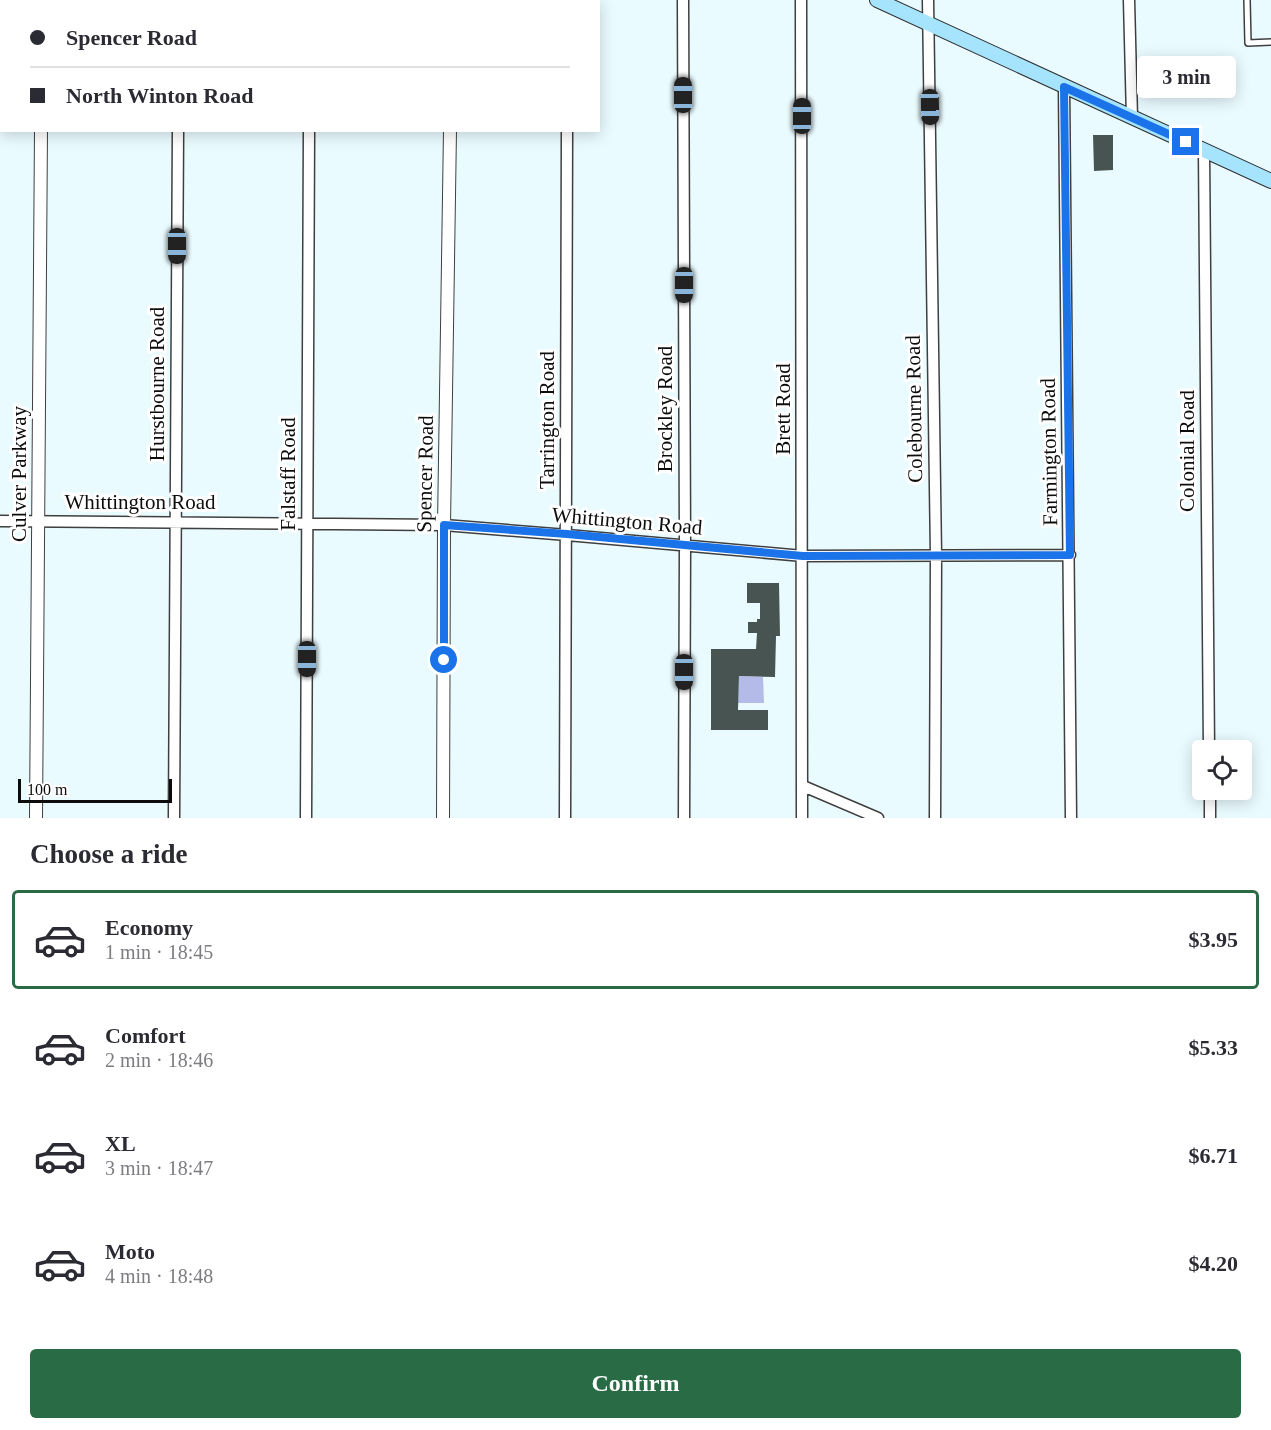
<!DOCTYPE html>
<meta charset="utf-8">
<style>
body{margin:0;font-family:Georgia,serif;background:#f2f2f3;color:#2b2b33;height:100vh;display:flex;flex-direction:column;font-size:22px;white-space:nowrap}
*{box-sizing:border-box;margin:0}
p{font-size:20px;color:#7c7c81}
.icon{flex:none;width:33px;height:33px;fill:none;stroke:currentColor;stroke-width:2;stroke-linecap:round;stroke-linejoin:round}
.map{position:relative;height:818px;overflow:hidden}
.side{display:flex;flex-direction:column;background:#fff;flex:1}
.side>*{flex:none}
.top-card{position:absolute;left:0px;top:0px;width:600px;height:132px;box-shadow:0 3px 15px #0003;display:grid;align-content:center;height:132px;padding:0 30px;background:#fff}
.controls{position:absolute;left:1192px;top:740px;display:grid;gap:12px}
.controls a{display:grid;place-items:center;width:60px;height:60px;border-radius:6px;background:#fff;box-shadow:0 3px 15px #0003;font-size:30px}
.scale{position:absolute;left:18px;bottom:15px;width:154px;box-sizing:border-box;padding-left:6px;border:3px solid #0c0c0c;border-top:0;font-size:16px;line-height:21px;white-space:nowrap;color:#0c0c0c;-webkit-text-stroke:4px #fff;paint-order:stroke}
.end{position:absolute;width:27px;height:27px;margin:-14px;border:8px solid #1a73e8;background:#fff;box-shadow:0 0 0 3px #fff}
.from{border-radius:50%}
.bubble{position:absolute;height:42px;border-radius:6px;background:#fff;box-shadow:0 3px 15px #0003;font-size:20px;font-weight:700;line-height:42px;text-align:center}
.car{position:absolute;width:18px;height:36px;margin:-18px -9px;border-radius:8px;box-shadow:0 0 4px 2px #0007;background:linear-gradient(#222 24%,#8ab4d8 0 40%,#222 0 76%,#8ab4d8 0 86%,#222 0)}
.top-card b{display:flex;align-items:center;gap:21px;height:57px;font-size:22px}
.top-card b+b{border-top:2px solid #e1e1e2}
.top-card i{width:15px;height:15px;background:#2b2b33}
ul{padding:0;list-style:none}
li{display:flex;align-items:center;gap:18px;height:99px;margin:0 12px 9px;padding:0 18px;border:3px solid transparent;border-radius:6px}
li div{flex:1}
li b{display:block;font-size:22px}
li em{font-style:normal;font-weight:700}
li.on{border-color:#286b45}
li>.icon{width:54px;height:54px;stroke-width:1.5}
h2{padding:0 30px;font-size:27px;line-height:72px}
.cta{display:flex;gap:12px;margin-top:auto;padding:12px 30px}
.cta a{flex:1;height:69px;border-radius:6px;background:#286b45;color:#fff;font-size:24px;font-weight:700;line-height:69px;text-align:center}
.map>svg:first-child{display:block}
.green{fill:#b5bbe8}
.building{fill:#485452}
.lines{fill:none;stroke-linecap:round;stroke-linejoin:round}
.service-casing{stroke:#3f3f3f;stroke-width:8}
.minor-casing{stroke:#3f3f3f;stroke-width:13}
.tertiary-casing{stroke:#3f3f3f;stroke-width:14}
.secondary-casing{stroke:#2e2e2e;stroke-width:16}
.service{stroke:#fff;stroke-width:5}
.minor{stroke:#fff;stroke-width:10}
.tertiary{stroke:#fff;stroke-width:12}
.secondary{stroke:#a6e4fe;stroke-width:14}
.route{stroke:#1a73e8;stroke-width:8}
.labels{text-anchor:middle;stroke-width:6;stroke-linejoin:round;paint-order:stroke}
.street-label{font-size:21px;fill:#0c0c0c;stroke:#fff}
</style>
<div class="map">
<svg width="1271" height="818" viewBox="0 0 1271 818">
<rect width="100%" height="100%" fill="#eafbff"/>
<!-- green -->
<path class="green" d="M739,676L763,677L764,703H738Z"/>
<!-- building -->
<path class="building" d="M1093,135H1113V170L1094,171Z
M747,583H779L780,636H776L775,677L739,676L738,710H768V730H711V649H756L757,633H748V622H757V619H760V603H747Z"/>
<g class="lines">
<defs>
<path id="service" d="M1247,0L1248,43L1271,42"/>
<path id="minor" d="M683,0L685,546L684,818
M801,0L802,818
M928,0L936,556L935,818
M1129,0L1132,118
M179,2V0
M311,2V0
M567,2V0
M1064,86L1071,818
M1204,151L1209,750
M0,521L444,525L567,535L803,556L1070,555
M803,786L878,818
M1210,789V818
M174,818L178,130
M306,818L309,130
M565,818L567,130"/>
<path id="tertiary" d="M41,2V0
M451,2V0
M0,74H2
M36,818L41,130
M443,818L444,525L450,130"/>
<path id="secondary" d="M877,0L1271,181"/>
</defs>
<!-- service casing -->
<use href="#service" class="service-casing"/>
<!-- minor casing -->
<use href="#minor" class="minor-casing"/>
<!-- tertiary casing -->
<use href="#tertiary" class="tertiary-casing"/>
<!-- secondary casing -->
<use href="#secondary" class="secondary-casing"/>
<!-- service -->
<use href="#service" class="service"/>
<!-- minor -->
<use href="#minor" class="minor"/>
<!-- tertiary -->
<use href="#tertiary" class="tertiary"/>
<!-- secondary -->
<use href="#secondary" class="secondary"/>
</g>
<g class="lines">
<!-- route -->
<path class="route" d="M444,660V525L567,534L803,556L1070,555L1064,87L1186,142"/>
</g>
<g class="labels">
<!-- street labels -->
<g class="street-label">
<text transform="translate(157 384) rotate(-90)" y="7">Hurstbourne Road</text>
<text transform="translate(665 409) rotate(-90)" y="7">Brockley Road</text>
<text transform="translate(783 409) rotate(-90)" y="7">Brett Road</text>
<text transform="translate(914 409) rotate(-91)" y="7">Colebourne Road</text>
<text transform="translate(547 420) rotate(-90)" y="7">Tarrington Road</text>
<text transform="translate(1187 451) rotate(-90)" y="7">Colonial Road</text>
<text transform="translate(1049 452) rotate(-91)" y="7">Farmington Road</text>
<text transform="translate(19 474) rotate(-90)" y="7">Culver Parkway</text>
<text transform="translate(288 474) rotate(-90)" y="7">Falstaff Road</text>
<text transform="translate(425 474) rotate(-89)" y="7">Spencer Road</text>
<text x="140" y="509">Whittington Road</text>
<text transform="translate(627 521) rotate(5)" y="7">Whittington Road</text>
</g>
</g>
</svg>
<div class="controls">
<a><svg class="icon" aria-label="locate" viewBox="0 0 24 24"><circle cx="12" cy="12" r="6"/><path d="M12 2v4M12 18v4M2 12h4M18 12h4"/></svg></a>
</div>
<div class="scale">100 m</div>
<i class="end from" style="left:444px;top:660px"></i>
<i class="end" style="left:1186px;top:142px"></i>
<div class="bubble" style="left:1137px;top:56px;width:99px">3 min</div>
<i class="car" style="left:683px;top:95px;rotate:0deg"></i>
<i class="car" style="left:930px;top:107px;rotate:179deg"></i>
<i class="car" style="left:802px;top:116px;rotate:0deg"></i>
<i class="car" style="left:177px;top:246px;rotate:180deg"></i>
<i class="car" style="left:684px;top:285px;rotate:180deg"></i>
<i class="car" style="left:307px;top:659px;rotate:180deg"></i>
<i class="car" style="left:684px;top:672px;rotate:180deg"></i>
<div class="top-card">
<b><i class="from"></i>Spencer Road</b>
<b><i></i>North Winton Road</b>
</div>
</div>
<section class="side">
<h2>Choose a ride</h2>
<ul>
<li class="on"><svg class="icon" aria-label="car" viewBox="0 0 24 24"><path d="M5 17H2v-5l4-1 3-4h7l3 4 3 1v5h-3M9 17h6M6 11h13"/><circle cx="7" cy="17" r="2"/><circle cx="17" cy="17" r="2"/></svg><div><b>Economy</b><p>1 min · 18:45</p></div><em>$3.95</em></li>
<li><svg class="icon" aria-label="car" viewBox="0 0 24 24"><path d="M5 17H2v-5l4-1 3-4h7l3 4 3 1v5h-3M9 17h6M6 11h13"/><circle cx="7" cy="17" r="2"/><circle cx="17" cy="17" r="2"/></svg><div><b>Comfort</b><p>2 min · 18:46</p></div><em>$5.33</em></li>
<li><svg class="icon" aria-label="car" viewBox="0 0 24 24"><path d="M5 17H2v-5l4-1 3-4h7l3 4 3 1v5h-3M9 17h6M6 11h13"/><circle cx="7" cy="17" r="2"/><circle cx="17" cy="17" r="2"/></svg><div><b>XL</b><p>3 min · 18:47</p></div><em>$6.71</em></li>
<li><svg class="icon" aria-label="car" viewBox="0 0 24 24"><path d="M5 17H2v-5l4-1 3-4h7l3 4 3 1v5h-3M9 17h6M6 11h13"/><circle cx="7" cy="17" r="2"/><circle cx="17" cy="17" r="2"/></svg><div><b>Moto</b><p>4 min · 18:48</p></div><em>$4.20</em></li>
</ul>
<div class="cta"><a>Confirm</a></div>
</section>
